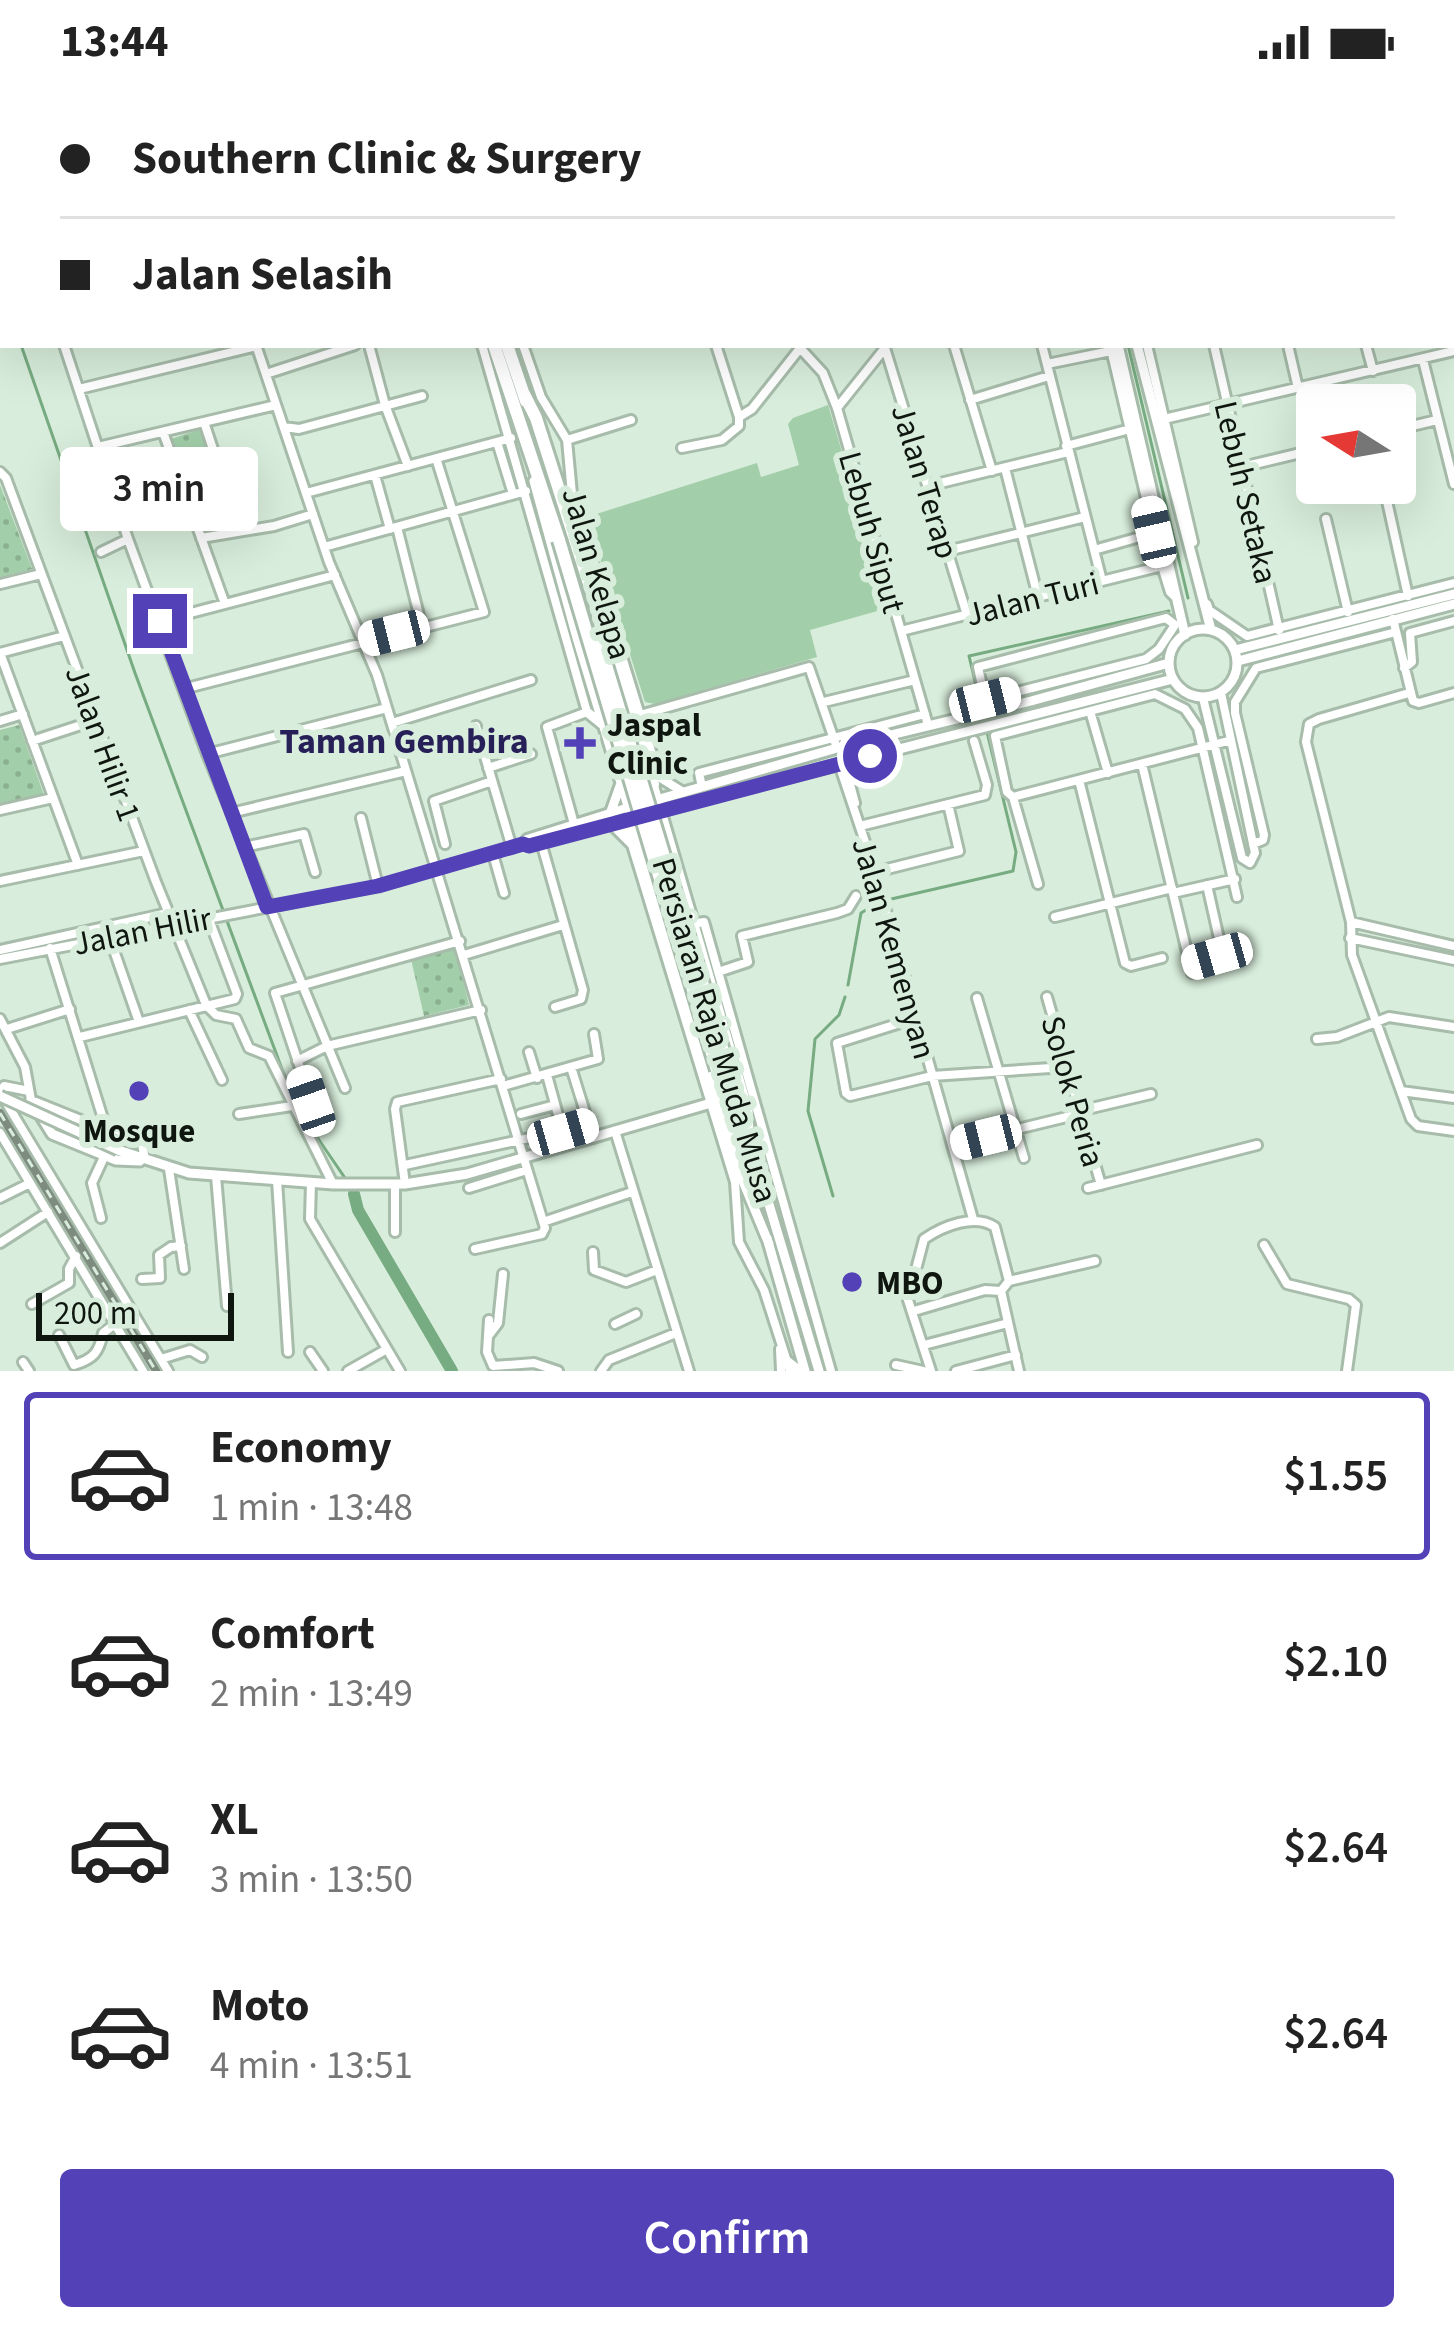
<!DOCTYPE html>
<meta charset="utf-8">
<style>
body{margin:0;font-family:"Source Sans 3",sans-serif;background:#f2f2f2;color:#222;height:100vh;display:flex;flex-direction:column;font-size:45px;white-space:nowrap}
*{box-sizing:border-box;margin:0}
p{font-size:39px;color:#767676}
.icon{flex:none;width:66px;height:66px;fill:none;stroke:currentColor;stroke-width:2;stroke-linecap:round;stroke-linejoin:round}
.map{position:relative;height:1287px;overflow:hidden}
.details{display:flex;flex-direction:column;background:#fff;flex:1}
.details>*{flex:none}
.banner{position:absolute;left:0px;top:0px;width:1455px;height:264px;box-shadow:0 12px 48px #0002;display:grid;align-content:center;height:264px;padding:0 60px;background:#fff}
.needle{width:78px;rotate:281deg}
.controls{position:absolute;left:1296px;top:300px;display:grid;gap:24px}
.controls a{display:grid;place-items:center;width:120px;height:120px;border-radius:12px;background:#fff;box-shadow:0 12px 48px #0002;font-size:60px}
.scale{position:absolute;left:36px;bottom:30px;width:198px;box-sizing:border-box;padding-left:12px;border:6px solid #0e160f;border-top:0;font-size:33px;line-height:42px;white-space:nowrap;color:#0e160f;-webkit-text-stroke:9px #d8eddb;paint-order:stroke}
.end{position:absolute;width:54px;height:54px;margin:-27px;border:15px solid #5341b8;background:#fff;box-shadow:0 0 0 6px #fff}
.from{border-radius:50%}
.bubble{position:absolute;height:84px;border-radius:12px;background:#fff;box-shadow:0 12px 48px #0002;font-size:39px;font-weight:600;line-height:84px;text-align:center}
.car{position:absolute;width:36px;height:72px;margin:-36px -18px;border-radius:15px;box-shadow:0 0 9px 3px #0007;background:linear-gradient(#fff 24%,#345 0 40%,#fff 0 76%,#345 0 86%,#fff 0)}
.banner b{display:flex;align-items:center;gap:42px;height:114px;font-size:45px}
.banner b+b{border-top:3px solid #e0e0e0}
.banner i{width:30px;height:30px;background:#222}
ul{padding:21px 0 0;list-style:none}
li{display:flex;align-items:center;gap:36px;height:168px;margin:0 24px 18px;padding:0 36px;border:6px solid transparent;border-radius:12px}
li div{flex:1}
li b{display:block;font-size:45px}
li em{font-style:normal;font-weight:600}
li.on{border-color:#5341b8}
li>.icon{width:108px;height:108px;stroke-width:1.5}
.action{display:flex;gap:24px;margin-top:auto;padding:24px 60px}
.action a{flex:1;height:138px;border-radius:12px;background:#5341b8;color:#fff;font-size:48px;font-weight:600;line-height:138px;text-align:center}
.status{display:flex;justify-content:space-between;align-items:center;height:84px;padding:0 60px;background:#fff;direction:ltr}
.status svg{height:33px;fill:currentColor}
.map>svg:first-child{display:block}
.grass{fill:#a2cea9}
.park{fill:url(#park-dots)}
.lines{fill:none;stroke-linecap:round;stroke-linejoin:round}
.stream{stroke:#77ab81;stroke-width:3}
.river{stroke:#77ab81;stroke-width:12}
.minor-casing{stroke:#a7bcaa;stroke-width:14}
.major-casing{stroke:#a7bcaa;stroke-width:15}
.highway-casing{stroke:#a7bcaa;stroke-width:18}
.minor{stroke:#fff;stroke-width:8}
.major{stroke:#fff;stroke-width:9}
.highway{stroke:#fff;stroke-width:12}
.rail-casing{stroke:#7d8c7f;stroke-width:8}
.rail{stroke:#d8eddb;stroke-width:3;stroke-dasharray:9;stroke-linecap:butt}
.major-bridge-casing{stroke:#a7bcaa;stroke-width:15;stroke-linecap:butt}
.highway-bridge-casing{stroke:#a7bcaa;stroke-width:18;stroke-linecap:butt}
.major-bridge{stroke:#fff;stroke-width:9}
.highway-bridge{stroke:#fff;stroke-width:12}
.route{stroke:#5341b8;stroke-width:15}
.poi-dot{fill:#5341b8;stroke:#d8eddb;stroke-width:4.5}
.labels{text-anchor:middle;stroke-width:12;stroke-linejoin:round;paint-order:stroke}
.street-label{font-size:33px;fill:#0e160f;stroke:#d8eddb}
.poi-label{font-size:33px;font-weight:bold;fill:#0e160f;stroke:#d8eddb;text-anchor:start}
.neighbourhood-label{font-size:36px;font-weight:bold;fill:#261f58;stroke:#d8eddb}
</style>
<div class="status"><b>13:44</b><svg viewBox="0 0 49 12"><path d="M0 12V9h3v3zM5 12V6h3v6zM10 12V3h3v9zM15 12V0h3v12zM26 1h20v11H26zM47 4h2v5h-2z"/></svg></div>
<div class="map">
<svg width="1454" height="1287" viewBox="0 0 1454 1287">
<defs>
<pattern id="park-dots" width="8" height="8" patternUnits="userSpaceOnUse" patternTransform="scale(3)"><rect width="8" height="8" fill="#a2cea9"/><path d="M2 2h.1M6 6h.1" fill="none" stroke="#8ab090" stroke-width="1.8" stroke-linecap="round"/></pattern>
</defs>
<rect width="100%" height="100%" fill="#d8eddb"/>
<!-- grass -->
<path class="grass" d="M828,321L888,524L810,546L817,573L655,620L645,618L587,433L757,379L761,393L799,381L788,340L793,334Z"/>
<!-- park -->
<path class="park" d="M210,342L250,450L200,461L162,358Z
M0,401L32,485L0,493Z
M19,641L44,711L0,723V646Z
M455,864L469,921L424,932L411,875Z"/>
<g class="lines">
<!-- stream -->
<path class="stream" d="M1067,0V3
M0,197L3,206
M21,261L135,589L289,1004
M1128,261L1188,514
M985,639L969,572L1169,527
M887,816L1013,787L1016,768L987,648
M848,901L861,829L876,820
M304,1034L345,1094
M833,1112L808,1027L815,955L839,931L845,913"/>
<!-- river -->
<path class="river" d="M354,1110L358,1126L452,1287"/>
<defs>
<path id="minor" d="M46,0L47,3
M108,0L117,3
M285,0V3
M396,0L397,3
M435,0L436,3
M532,0L533,3
M629,0L630,3
M725,0L726,3
M984,0L987,3
M1085,0L1086,3
M1152,0L1153,3
M141,3V0
M251,3L269,0
M829,3L831,0
M908,3L910,0
M1003,3L1005,0
M1173,3L1175,0
M1260,3L1262,0
M1344,3L1346,0
M1428,3L1430,0
M0,43L3,42
M1452,68L1454,69
M0,75L3,84
M1452,191L1454,189
M0,237L3,243
M64,261L128,455L207,670L345,1004
M256,261L329,478L377,591L545,1144L542,1150L475,1165
M369,261L385,321L408,382
M482,261L587,628L547,643L574,740
M523,261L541,313L567,356L572,410L659,693L683,708
M716,261L739,333
M954,261L992,387
M1042,261L1102,497
M1110,261L1162,482L1170,508L1175,513
M1147,261L1193,458
M1214,261L1279,546
M1288,261L1298,304
M1366,261L1373,287
M800,264L823,289L837,324L928,641
M885,264L967,531
M1423,276L1454,400
M1047,280L1111,267
M266,290L355,261
M79,305L257,262
M970,316L1049,292
M837,324L885,264
M739,333L752,325L801,263
M1164,335L1454,267
M204,338L240,447
M284,343L299,345L422,312
M1395,346L1437,336
M163,348L225,520
M567,356L631,336
M497,358L513,410
M1066,362L1130,345
M98,363L276,321
M682,364L722,356L739,342V333
M1242,383L1317,365
M1005,384L1038,513
M0,388L6,394L156,798L207,923
M375,391L390,445
M1383,399L1408,512
M928,402L1068,368
M306,409L511,354
M1326,435L1348,528
M397,443L422,543
M201,454L274,442L313,430
M324,463L526,407
M1094,466L1154,449
M947,467L1085,433
M101,468L128,455
M0,500L41,490
M1207,520L1209,526L1247,552L1454,499
M1166,534L1175,541L1159,565L1146,575L985,616L978,583Z
M1393,535L1413,617L1419,619L1454,609
M160,537L335,491
M901,547L1162,482
M64,552L0,569L78,781
M1404,584L1412,578L1410,549L1454,537
M183,605L484,528L436,374
M1409,609L1319,635L1309,640L1306,658L1351,838L1352,871L1411,1035L1418,1042L1454,1047
M1203,614L1242,774L1250,779L1255,769L1221,609
M824,618L915,596
M1090,627L1108,689
M640,631L809,583L837,664
M0,637L23,630
M392,639L531,596
M476,642L512,764
M32,657L96,636
M207,670L387,624
M844,678L855,719
M839,680L875,788L973,1135
M1142,680L1192,889
M488,684L531,670
M1079,696L1125,879L1131,882L1162,874
M702,703L699,689L925,630
M1013,713L1228,657
M0,726L53,714
M231,729L406,687
M361,734L378,802
M611,740L632,761L735,1098L739,1158L764,1206L790,1287
M860,742L985,711L987,701L974,657
M539,751L583,906L581,915L555,923
M445,760L434,717L492,697
M523,760L527,755L629,723
M1253,760L1263,756L1264,751L1235,629V618L1256,584L1396,548
M244,763L304,750L315,788
M493,770L504,809
M875,788L959,767L948,720
M0,797L144,767
M1038,800L1013,713L1007,708L995,652L1155,610L1185,625L1198,644L1237,813
M1173,809L1235,795
M1055,833L1172,804
M1351,838L1454,862
M692,840L704,838L831,1287
M109,852L139,938
M1350,854L1454,876
M0,866L168,829
M464,871L563,841
M0,875L378,802L523,760L529,762L633,734
M1190,880L1222,868L1207,801
M718,888L748,878L742,852L837,829L848,825L856,812
M1047,913L1101,1101
M977,914L1024,1074
M208,923L216,931L236,935L249,964L269,972L333,1100
M189,926L222,996
M916,934L837,959L846,1009L850,1012L932,992L1066,983
M0,935L25,983L31,1016L98,1043L105,1041L50,864
M7,945L70,925
M80,953L235,915L237,910L208,833
M1317,955L1337,953L1389,933L1454,943
M529,968L537,994
M297,977L327,962L481,926
M571,983L593,1054
M547,991L563,1049
M503,1002L598,975L594,950
M29,1007L4,1002L1,1010L168,1287
M1401,1007L1454,1014
M311,1017L275,909L460,857
M1079,1027L1151,1010
M239,1030L292,1022
M521,1030L555,1021
M105,1041L141,1056L145,1075
M615,1047L689,1287
M0,1049L143,1287
M952,1061L1079,1030
M405,1081L589,1041
M169,1085L184,1185
M216,1092L227,1222
M277,1096L288,1268
M311,1098L310,1135L400,1287
M405,1100L395,1025L397,1018L501,995
M469,1104L527,1086
M1088,1104L1257,1061
M0,1114L30,1099
M101,1134L92,1099L105,1071
M543,1138L632,1108
M395,1148V1101
M0,1159L48,1128
M1264,1161L1287,1200L1349,1215L1356,1221L1347,1287
M593,1168L594,1186L626,1198L657,1186
M142,1195L160,1194L159,1171L171,1163L181,1162
M1001,1207L1019,1287
M32,1220L69,1199V1185L76,1172
M914,1227L985,1206L1001,1207L1009,1197L1095,1177
M489,1236L487,1268L493,1282L534,1279L558,1287
M615,1240L636,1230
M59,1251L74,1281C94,1275 99,1268 103,1249L115,1240
M489,1251L498,1239L503,1190
M924,1261L1008,1239
M780,1265L781,1287
M310,1268L323,1287
M161,1275L190,1266L202,1273
M23,1278L29,1287
M896,1281L923,1287
M348,1287L387,1265
M601,1287L609,1276L676,1249
M931,1287L908,1216L924,1155C943,1142 975,1129 995,1143L1009,1197
M956,1287L1016,1271"/>
<path id="major" d="M1057,0L1058,3
M1076,0V3
M1118,261L1185,551
M1137,261L1211,546
M534,397L577,554L738,1085L769,1160
M1169 579a34 34 0 1 1 68 0a34 34 0 1 1-68 0Z
M1235,566L1454,510
M1238,577L1454,520
M587,628L603,641
M653,700L748,1026L749,1053
M646,719L837,664L1031,617L1169,579
M649,729L1173,595
M610,730L620,702
M611,740L623,743L637,754
M726,977L819,1287
M717,986L754,1109
M31,1016L52,1050L116,1076L140,1077
M118,1066L189,1089L333,1100H405L467,1090L711,1019
M767,1154L805,1287
M787,1277L800,1287"/>
<path id="highway" d="M407,0L408,3
M421,0L422,3
M494,261L559,456
M507,261L526,317
M524,310L536,334L653,700"/>
</defs>
<!-- minor casing -->
<use href="#minor" class="minor-casing"/>
<!-- major casing -->
<use href="#major" class="major-casing"/>
<!-- highway casing -->
<use href="#highway" class="highway-casing"/>
<!-- minor -->
<use href="#minor" class="minor"/>
<!-- major -->
<use href="#major" class="major"/>
<!-- highway -->
<use href="#highway" class="highway"/>
<defs>
<path id="rail" d="M0,1029L156,1287"/>
</defs>
<!-- rail casing -->
<use href="#rail" class="rail-casing"/>
<!-- rail -->
<use href="#rail" class="rail"/>
<defs>
<path id="major-bridge" d="M0,1012L118,1066"/>
<path id="highway-bridge" d="M559,456L717,986
M599,558L726,977"/>
</defs>
<!-- major-bridge casing -->
<use href="#major-bridge" class="major-bridge-casing"/>
<!-- highway-bridge casing -->
<use href="#highway-bridge" class="highway-bridge-casing"/>
<!-- major-bridge -->
<use href="#major-bridge" class="major-bridge"/>
<!-- highway-bridge -->
<use href="#highway-bridge" class="highway-bridge"/>
</g>
<g class="lines">
<!-- route -->
<path class="route" d="M160,537L267,823L378,802L523,760L529,762L870,672"/>
</g>
<!-- markers -->
<g class="poi-dot">
<path d="M574 641h12v12h12v12h-12v12h-12v-12h-12v-12h12z"/>
<circle cx="139" cy="1007" r="12"/>
<circle cx="852" cy="1198" r="12"/>
</g>
<g class="labels">
<!-- street labels -->
<g class="street-label">
<text transform="translate(926 397) rotate(73)" y="12">Jalan Terap</text>
<text transform="translate(1247 408) rotate(77)" y="12">Lebuh Setaka</text>
<text transform="translate(873 448) rotate(74)" y="12">Lebuh Siput</text>
<text transform="translate(598 489) rotate(74)" y="12">Jalan Kelapa</text>
<text transform="translate(1032 514) rotate(-14)" y="12">Jalan Turi</text>
<text transform="translate(104 659) rotate(70)" y="12">Jalan Hilir 1</text>
<text transform="translate(142 846) rotate(-11)" y="12">Jalan Hilir</text>
<text transform="translate(895 864) rotate(74)" y="12">Jalan Kemenyan</text>
<text transform="translate(716 946) rotate(73)" y="12">Persiaran Raja Muda Musa</text>
<text transform="translate(1074 1007) rotate(74)" y="12">Solok Peria</text>
</g>
<!-- poi labels -->
<g class="poi-label">
<text x="607" y="652">Jaspal<tspan x="607" dy="38">Clinic</tspan></text>
<text x="139" y="1058" text-anchor="middle">Mosque</text>
<text x="876" y="1210">MBO</text>
</g>
<!-- neighbourhood labels -->
<g class="neighbourhood-label">
<text x="404" y="669">Taman Gembira</text>
</g>
</g>
</svg>
<div class="controls">
<a><svg class="needle" viewBox="-14 -14 28 28"><path d="M0-13l5 13h-10z" fill="#e53935"/><path d="M0 13l5-13h-10z" fill="#767676"/></svg></a>
</div>
<div class="scale">200 m</div>
<i class="end from" style="left:870px;top:672px"></i>
<i class="end" style="left:160px;top:537px"></i>
<div class="bubble" style="left:60px;top:363px;width:198px">3 min</div>
<i class="car" style="left:1154px;top:448px;rotate:347deg"></i>
<i class="car" style="left:394px;top:549px;rotate:256deg"></i>
<i class="car" style="left:985px;top:616px;rotate:76deg"></i>
<i class="car" style="left:1217px;top:872px;rotate:254deg"></i>
<i class="car" style="left:311px;top:1017px;rotate:341deg"></i>
<i class="car" style="left:563px;top:1048px;rotate:74deg"></i>
<i class="car" style="left:986px;top:1053px;rotate:256deg"></i>
<div class="banner">
<b><i class="from"></i>Southern Clinic &amp; Surgery</b>
<b><i></i>Jalan Selasih</b>
</div>
</div>
<section class="details">
<ul>
<li class="on"><svg class="icon" aria-label="car" viewBox="0 0 24 24"><path d="M5 17H2v-5l4-1 3-4h7l3 4 3 1v5h-3M9 17h6M6 11h13"/><circle cx="7" cy="17" r="2"/><circle cx="17" cy="17" r="2"/></svg><div><b>Economy</b><p>1 min · 13:48</p></div><em>$1.55</em></li>
<li><svg class="icon" aria-label="car" viewBox="0 0 24 24"><path d="M5 17H2v-5l4-1 3-4h7l3 4 3 1v5h-3M9 17h6M6 11h13"/><circle cx="7" cy="17" r="2"/><circle cx="17" cy="17" r="2"/></svg><div><b>Comfort</b><p>2 min · 13:49</p></div><em>$2.10</em></li>
<li><svg class="icon" aria-label="car" viewBox="0 0 24 24"><path d="M5 17H2v-5l4-1 3-4h7l3 4 3 1v5h-3M9 17h6M6 11h13"/><circle cx="7" cy="17" r="2"/><circle cx="17" cy="17" r="2"/></svg><div><b>XL</b><p>3 min · 13:50</p></div><em>$2.64</em></li>
<li><svg class="icon" aria-label="car" viewBox="0 0 24 24"><path d="M5 17H2v-5l4-1 3-4h7l3 4 3 1v5h-3M9 17h6M6 11h13"/><circle cx="7" cy="17" r="2"/><circle cx="17" cy="17" r="2"/></svg><div><b>Moto</b><p>4 min · 13:51</p></div><em>$2.64</em></li>
</ul>
<div class="action"><a>Confirm</a></div>
</section>
